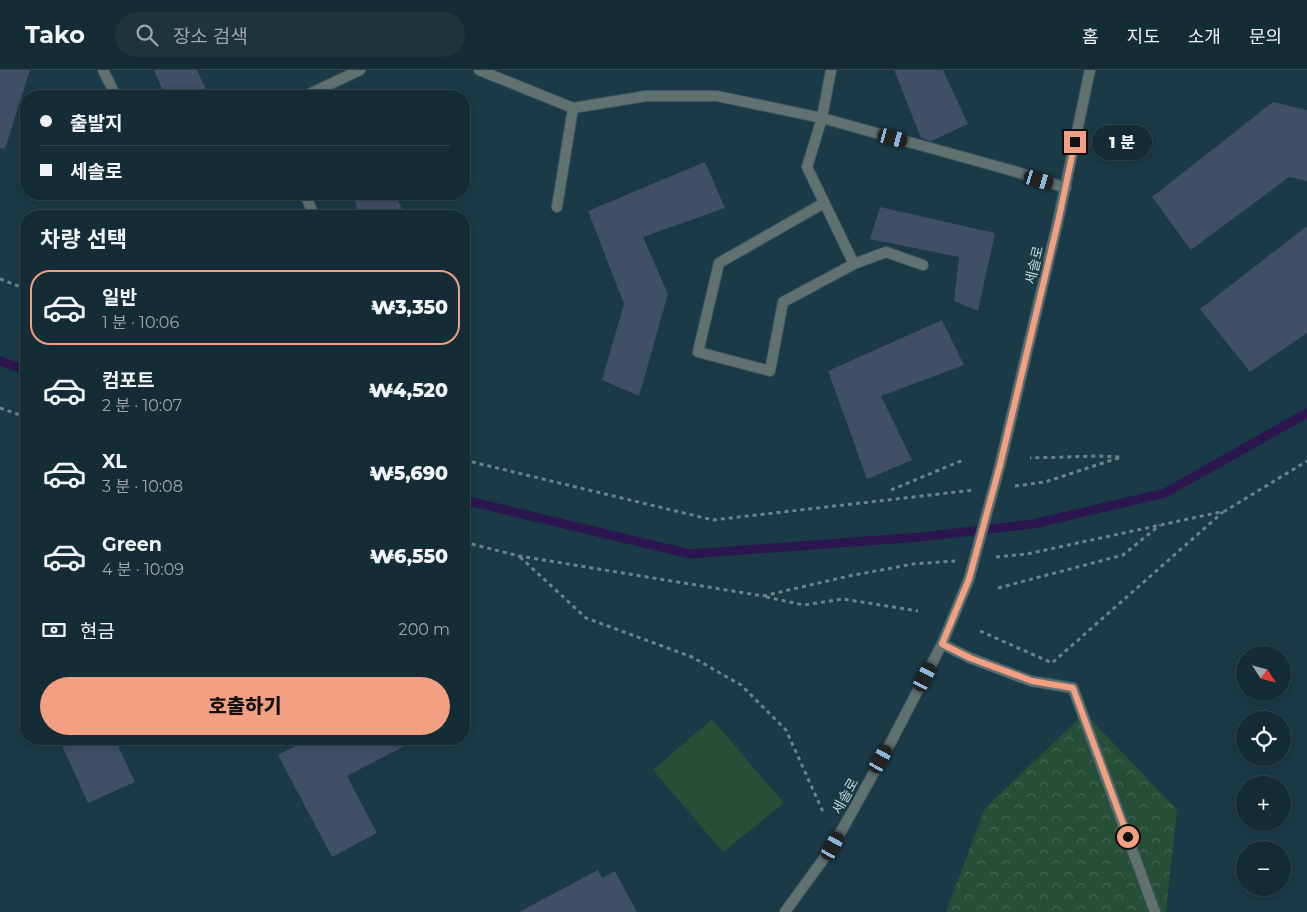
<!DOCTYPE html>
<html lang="ko">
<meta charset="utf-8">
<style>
body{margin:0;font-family:Montserrat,"Noto Sans KR",sans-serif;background:#1d343d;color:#f1f3f6;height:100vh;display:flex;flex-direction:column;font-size:19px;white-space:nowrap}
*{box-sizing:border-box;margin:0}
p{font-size:16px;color:#9da7ad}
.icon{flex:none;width:28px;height:28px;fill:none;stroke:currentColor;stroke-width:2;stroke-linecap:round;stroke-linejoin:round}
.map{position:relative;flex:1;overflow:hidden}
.drawer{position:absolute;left:20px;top:140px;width:450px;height:535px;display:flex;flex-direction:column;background:#142c35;border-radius:20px;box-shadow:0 2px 8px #0003,0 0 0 1px #334850}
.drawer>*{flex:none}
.top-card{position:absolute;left:20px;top:20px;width:450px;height:110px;border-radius:20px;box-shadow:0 2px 8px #0003,0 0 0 1px #334850;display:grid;align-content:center;height:110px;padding:0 20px;background:#142c35}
.needle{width:32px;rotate:126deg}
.fabs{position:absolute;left:1236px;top:576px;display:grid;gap:10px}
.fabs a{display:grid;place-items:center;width:55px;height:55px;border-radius:50%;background:#142c35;box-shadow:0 2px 8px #0003,0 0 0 1px #334850;font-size:25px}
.end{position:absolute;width:22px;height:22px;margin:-11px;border:6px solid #f2a081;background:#111;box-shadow:0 0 0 2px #111}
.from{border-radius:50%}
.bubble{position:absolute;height:35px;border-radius:18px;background:#142c35;box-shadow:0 2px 8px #0003,0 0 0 1px #334850;font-size:16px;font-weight:800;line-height:35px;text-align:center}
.car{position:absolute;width:15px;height:30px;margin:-15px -8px;border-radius:6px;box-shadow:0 0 4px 1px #0007;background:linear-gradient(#222 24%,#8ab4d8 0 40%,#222 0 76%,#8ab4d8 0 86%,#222 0)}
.top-card b{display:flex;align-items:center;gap:18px;height:48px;font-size:19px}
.top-card b+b{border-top:1px solid #334850}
.top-card i{width:12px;height:12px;background:#f1f3f6}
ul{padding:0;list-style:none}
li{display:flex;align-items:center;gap:15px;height:75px;margin:0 10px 8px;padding:0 10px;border:2px solid transparent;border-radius:20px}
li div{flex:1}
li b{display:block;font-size:19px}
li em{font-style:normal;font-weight:800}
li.on{border-color:#f2a081}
li>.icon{width:45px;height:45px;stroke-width:1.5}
h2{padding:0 20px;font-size:22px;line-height:60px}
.pay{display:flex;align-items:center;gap:12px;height:55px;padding:0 20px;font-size:19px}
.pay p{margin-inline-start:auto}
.primary-button{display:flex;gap:10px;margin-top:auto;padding:10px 20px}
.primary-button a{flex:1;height:58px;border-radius:30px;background:#f2a081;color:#111;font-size:20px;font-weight:800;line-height:58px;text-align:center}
header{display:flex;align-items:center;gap:30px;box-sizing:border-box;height:70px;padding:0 25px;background:#142c35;border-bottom:1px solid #334850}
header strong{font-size:24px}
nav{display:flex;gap:28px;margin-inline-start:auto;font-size:18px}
.search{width:350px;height:45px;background:#1d343d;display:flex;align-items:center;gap:12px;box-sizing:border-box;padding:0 18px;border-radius:28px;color:#9da7ad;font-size:19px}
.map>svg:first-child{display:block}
.forest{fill:url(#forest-crowns)}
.garden{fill:#274e37}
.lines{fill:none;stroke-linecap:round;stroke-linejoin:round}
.stream{stroke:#2c164f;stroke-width:9}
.building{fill:#404e66}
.service-casing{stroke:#395662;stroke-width:12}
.minor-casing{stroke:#395662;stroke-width:12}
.tertiary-casing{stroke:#395662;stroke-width:12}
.path{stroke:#6a838d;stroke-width:3;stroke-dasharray:4 4;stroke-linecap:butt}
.service{stroke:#617170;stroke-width:10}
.minor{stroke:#617170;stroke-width:10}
.tertiary{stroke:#617170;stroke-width:10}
.tertiary-bridge-casing{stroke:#395662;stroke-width:12;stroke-linecap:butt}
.tertiary-bridge{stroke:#617170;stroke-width:10}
.route{stroke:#f2a081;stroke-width:6}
.labels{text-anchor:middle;stroke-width:5;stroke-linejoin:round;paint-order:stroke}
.street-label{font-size:14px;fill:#c4d5dd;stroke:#1a3a47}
</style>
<header>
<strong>Tako</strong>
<div class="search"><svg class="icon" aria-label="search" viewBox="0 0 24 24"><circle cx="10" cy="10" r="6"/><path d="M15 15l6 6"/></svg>장소 검색</div>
<nav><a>홈</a><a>지도</a><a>소개</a><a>문의</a></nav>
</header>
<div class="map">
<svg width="1307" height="842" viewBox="0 0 1307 842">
<defs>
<pattern id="forest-crowns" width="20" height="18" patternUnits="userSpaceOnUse" patternTransform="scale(1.25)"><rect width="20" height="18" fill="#274e37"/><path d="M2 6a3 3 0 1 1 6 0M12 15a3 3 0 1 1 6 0" fill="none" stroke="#456754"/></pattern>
</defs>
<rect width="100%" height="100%" fill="#1a3a47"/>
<!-- forest -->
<path class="forest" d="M1085,643L1177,740L1166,842H946L985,738Z"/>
<!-- garden -->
<path class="garden" d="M712,649L784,733L723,782L653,700Z"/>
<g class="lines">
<!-- stream -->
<path class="stream" d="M0,291L26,300
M464,430L690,484L921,467L1033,454L1165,423L1307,343"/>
</g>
<!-- building -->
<path class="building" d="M0,0H30L5,79L0,78Z
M154,0H197L209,26H165Z
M894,0H943L968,54L931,71L921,68Z
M1273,32L1307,40V111L1289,107L1191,180L1152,127Z
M705,92L725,138L643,167L668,224L639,326L602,310L624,234L588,141Z
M352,124H395L405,146H360Z
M880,137L995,163L978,241L954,231L959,187L870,169Z
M1307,156V263L1250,302L1200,239Z
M942,250L964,295L881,326L912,390L867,409L828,301Z
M59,669H115L135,712L88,733Z
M308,669H418L347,706L377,763L332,787L278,685Z
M598,800L602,808L615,801L637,842H519Z"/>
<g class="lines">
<defs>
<path id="service" d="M103,0L116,26
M479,0L573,38L646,26H717L822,48L1017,102L1066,118
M831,0L822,48L807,97L854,194
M305,26L360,0
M305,124L314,146
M824,133L719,193L698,282L770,301L783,232L854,194L886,182L923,195
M557,137L573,38"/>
<path id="minor" d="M942,574L970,588L1031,611L1073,618L1155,842"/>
<path id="tertiary" d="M1000,395L1058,151L1090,0
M785,842L833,776L891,672L942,574L969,509"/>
</defs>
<!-- service casing -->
<use href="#service" class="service-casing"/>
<!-- minor casing -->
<use href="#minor" class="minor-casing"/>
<!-- tertiary casing -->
<use href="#tertiary" class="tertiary-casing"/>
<!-- path -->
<path class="path" d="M0,209L26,219
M0,338L26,347
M464,390L713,450L974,420
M1015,416L1045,412L1121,387L1099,386L1030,388
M891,420L963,390
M464,472L519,486L763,526L849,506L913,494L955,491
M520,487L586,548L692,587L741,615L786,660L824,744
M996,487L1027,484L1225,441L1307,391
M998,518L1123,485L1160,455
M766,527L804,535L843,529L918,541
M980,561L1052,593L1223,442"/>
<!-- service -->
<use href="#service" class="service"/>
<!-- minor -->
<use href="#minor" class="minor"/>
<!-- tertiary -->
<use href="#tertiary" class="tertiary"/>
<defs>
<path id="tertiary-bridge" d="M969,509L1000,395"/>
</defs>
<!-- tertiary-bridge casing -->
<use href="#tertiary-bridge" class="tertiary-bridge-casing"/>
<!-- tertiary-bridge -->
<use href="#tertiary-bridge" class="tertiary-bridge"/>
</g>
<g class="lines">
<!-- route -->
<path class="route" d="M1075,72L1058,152L1000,395L969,509L942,574L970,588L1032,611L1073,618L1128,767"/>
</g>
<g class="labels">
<!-- street labels -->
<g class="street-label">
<text transform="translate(1034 195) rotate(-77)" y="5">세솔로</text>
<text transform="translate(845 726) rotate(-61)" y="5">세솔로</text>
</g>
</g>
</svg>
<div class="fabs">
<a><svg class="needle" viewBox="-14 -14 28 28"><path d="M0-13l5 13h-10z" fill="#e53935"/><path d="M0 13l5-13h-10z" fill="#9da7ad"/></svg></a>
<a><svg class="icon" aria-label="locate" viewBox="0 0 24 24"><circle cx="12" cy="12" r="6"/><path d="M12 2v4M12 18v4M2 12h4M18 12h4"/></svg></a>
<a>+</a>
<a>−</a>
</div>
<i class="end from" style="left:1128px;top:767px"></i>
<i class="end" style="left:1075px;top:72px"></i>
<div class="bubble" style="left:1092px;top:55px;width:60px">1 분</div>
<i class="car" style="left:893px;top:68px;rotate:105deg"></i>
<i class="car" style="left:1039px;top:110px;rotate:107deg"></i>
<i class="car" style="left:925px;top:607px;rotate:27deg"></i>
<i class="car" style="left:881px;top:689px;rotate:29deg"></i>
<i class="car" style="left:833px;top:776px;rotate:29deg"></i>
<div class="top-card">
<b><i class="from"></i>출발지</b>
<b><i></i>세솔로</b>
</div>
<section class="drawer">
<h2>차량 선택</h2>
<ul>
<li class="on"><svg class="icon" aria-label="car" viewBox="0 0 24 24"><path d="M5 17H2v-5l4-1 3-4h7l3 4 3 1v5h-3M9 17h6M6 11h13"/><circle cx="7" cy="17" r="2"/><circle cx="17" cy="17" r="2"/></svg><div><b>일반</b><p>1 분 · 10:06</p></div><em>₩3,350</em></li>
<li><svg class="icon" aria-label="car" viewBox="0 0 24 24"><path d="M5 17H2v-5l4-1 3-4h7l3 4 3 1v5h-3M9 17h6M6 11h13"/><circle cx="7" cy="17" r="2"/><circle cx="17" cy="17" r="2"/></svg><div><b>컴포트</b><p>2 분 · 10:07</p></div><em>₩4,520</em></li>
<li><svg class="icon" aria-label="car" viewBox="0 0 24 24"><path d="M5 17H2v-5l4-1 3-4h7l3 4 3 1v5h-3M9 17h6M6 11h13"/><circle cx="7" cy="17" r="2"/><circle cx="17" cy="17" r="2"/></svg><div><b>XL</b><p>3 분 · 10:08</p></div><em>₩5,690</em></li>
<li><svg class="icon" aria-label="car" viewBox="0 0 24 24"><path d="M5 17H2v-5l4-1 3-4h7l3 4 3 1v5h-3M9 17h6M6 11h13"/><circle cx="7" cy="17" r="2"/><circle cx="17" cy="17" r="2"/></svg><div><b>Green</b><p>4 분 · 10:09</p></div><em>₩6,550</em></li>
</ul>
<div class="pay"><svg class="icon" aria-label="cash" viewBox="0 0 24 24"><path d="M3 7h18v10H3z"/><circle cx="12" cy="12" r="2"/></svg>현금<p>200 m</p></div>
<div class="primary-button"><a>호출하기</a></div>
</section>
</div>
